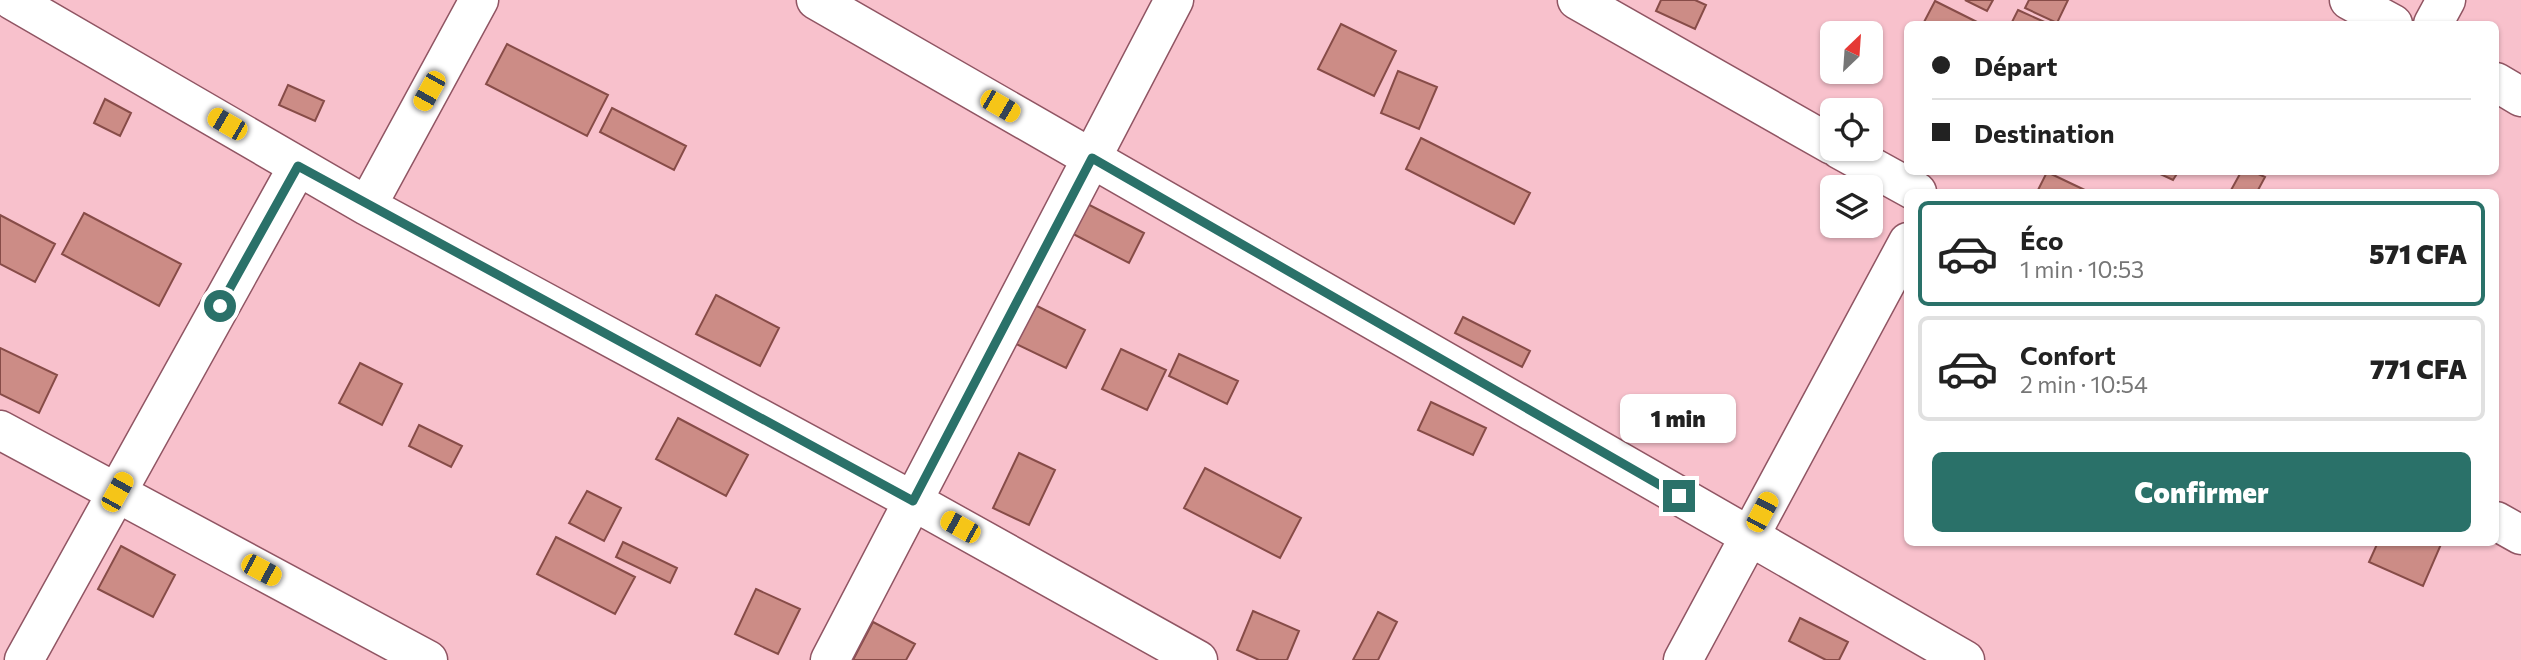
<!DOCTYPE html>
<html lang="fr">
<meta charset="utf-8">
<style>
body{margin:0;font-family:Commissioner,sans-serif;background:#f6f6f6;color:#222;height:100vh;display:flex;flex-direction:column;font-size:26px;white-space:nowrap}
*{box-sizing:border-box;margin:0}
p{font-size:23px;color:#767676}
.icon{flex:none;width:38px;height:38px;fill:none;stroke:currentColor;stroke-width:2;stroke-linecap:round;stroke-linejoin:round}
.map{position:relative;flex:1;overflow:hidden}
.drawer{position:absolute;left:1904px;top:189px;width:595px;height:357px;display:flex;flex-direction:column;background:#fff;border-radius:10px;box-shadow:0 2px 5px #0004}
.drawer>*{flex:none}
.banner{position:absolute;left:1904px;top:21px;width:595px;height:154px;border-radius:10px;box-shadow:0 2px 5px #0004;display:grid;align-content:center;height:154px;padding:0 28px;background:#fff}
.needle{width:46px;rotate:25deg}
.buttons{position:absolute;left:1820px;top:21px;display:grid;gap:14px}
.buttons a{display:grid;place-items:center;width:63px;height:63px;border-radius:10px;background:#fff;box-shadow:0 2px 5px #0004;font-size:35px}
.end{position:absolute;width:32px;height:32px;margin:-16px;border:9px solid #2a7169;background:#fff;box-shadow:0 0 0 4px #fff}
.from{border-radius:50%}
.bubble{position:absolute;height:49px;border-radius:10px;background:#fff;box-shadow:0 2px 5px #0004;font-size:23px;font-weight:800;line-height:49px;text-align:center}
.car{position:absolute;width:21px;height:42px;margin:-21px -10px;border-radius:9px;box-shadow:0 0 5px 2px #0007;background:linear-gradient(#f5c518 24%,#345 0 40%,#f5c518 0 76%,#345 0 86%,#f5c518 0)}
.banner b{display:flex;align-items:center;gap:24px;height:66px;font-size:26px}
.banner b+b{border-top:2px solid #e0e0e0}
.banner i{width:18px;height:18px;background:#222}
ul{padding:12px 0 0;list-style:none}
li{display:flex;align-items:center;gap:21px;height:105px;margin:0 14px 10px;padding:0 14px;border:4px solid #e0e0e0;border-radius:10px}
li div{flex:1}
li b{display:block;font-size:26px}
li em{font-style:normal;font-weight:800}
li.on{border-color:#2a7169}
li>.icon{width:63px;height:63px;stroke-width:1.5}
.button{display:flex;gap:14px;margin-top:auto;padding:14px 28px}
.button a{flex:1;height:80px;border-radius:10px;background:#2a7169;color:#fff;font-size:28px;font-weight:800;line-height:80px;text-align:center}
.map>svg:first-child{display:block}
.building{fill:#cc8c86;stroke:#874c48;stroke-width:2}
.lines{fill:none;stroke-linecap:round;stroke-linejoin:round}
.street-casing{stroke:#905563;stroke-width:41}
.street{stroke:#fff;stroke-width:38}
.route{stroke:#2a7169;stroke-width:9}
</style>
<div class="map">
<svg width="2521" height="660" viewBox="0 0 2521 660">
<rect width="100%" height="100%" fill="#f8c1cc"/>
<!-- building -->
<path class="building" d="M1661,0H1695L1706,5L1695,29L1656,11Z
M1965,0H1993L1987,11Z
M2029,0H2068L2057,23L2025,8Z
M1935,1L1981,24H1923Z
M2018,10L2049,24H2011Z
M1341,24L1396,51L1374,96L1318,69Z
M507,44L608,95L587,136L486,84Z
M1398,71L1437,87L1419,129L1381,113Z
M288,85L324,101L315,121L279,105Z
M105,99L131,113L120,136L94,123Z
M612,108L686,146L674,170L600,132Z
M1421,138L1530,193L1514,224L1406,169Z
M2047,172L2089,192H2037Z
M2156,172H2178L2173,180Z
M2241,172H2254L2265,177L2257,192H2230Z
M1070,195L1144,233L1129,263L1054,224Z
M84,213L181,264L159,306L62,254Z
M0,215L55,244L35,282L0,264Z
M716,295L779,328L760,366L696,334Z
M1021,298L1085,330L1066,368L1002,337Z
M1463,317L1530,351L1522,367L1455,333Z
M0,348L57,375L39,413L0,394Z
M1121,349L1166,370L1147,410L1102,389Z
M1179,354L1238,381L1227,404L1169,376Z
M360,363L402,384L382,425L339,403Z
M1431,402L1486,428L1473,455L1418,430Z
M678,418L748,455L726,496L656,459Z
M419,425L462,446L451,467L409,446Z
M1019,453L1055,470L1029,525L993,508Z
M1205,468L1301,518L1280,558L1184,508Z
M587,491L621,508L604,541L569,523Z
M556,537L635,577L615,614L537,574Z
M623,542L677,568L670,583L616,557Z
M2378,542H2442L2423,586L2369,562Z
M121,546L175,575L153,617L98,589Z
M756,589L800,609L778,654L735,634Z
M1253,611L1299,631L1287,660H1259L1237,650Z
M1378,612L1397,622L1378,660H1353Z
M1800,618L1848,642L1839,660H1826L1789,641Z
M873,622L915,644L906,660H853Z"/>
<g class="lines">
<defs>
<path id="street" d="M12,0L367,206L913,501L1198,660
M816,0L1965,660
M1577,0L1832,145
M2349,0L2393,24
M2433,24L2446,0
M2496,82L2521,97
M1839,149L1917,192
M367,206L479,0
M0,430L428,660
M2496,521L2521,535
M24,660L298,166
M830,660L1174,0
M1683,660L1908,242"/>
</defs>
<!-- street casing -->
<use href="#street" class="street-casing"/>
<!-- street -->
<use href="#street" class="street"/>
</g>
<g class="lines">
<!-- route -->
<path class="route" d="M220,306L298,166L913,501L1092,158L1679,496"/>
</g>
</svg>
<div class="buttons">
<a><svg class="needle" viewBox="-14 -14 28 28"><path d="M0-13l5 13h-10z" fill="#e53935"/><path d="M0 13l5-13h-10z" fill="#767676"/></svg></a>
<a><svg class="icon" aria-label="locate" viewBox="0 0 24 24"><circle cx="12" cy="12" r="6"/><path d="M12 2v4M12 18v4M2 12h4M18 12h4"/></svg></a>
<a><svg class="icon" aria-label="layers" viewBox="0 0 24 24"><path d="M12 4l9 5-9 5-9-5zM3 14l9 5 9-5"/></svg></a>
</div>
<i class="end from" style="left:220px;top:306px"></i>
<i class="end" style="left:1679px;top:496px"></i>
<div class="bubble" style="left:1620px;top:394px;width:116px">1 min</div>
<i class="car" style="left:429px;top:91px;rotate:209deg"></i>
<i class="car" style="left:1000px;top:106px;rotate:120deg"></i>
<i class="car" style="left:227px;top:124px;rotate:300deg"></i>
<i class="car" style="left:117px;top:492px;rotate:29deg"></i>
<i class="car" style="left:1762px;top:512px;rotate:28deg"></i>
<i class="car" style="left:960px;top:527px;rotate:299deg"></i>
<i class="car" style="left:261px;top:570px;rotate:118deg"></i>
<div class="banner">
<b><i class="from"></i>Départ</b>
<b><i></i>Destination</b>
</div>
<section class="drawer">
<ul>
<li class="on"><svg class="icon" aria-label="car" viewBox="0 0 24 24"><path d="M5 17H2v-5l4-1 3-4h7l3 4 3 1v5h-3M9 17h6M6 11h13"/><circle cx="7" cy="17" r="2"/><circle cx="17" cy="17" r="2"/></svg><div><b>Éco</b><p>1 min · 10:53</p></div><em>571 CFA</em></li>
<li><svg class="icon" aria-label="car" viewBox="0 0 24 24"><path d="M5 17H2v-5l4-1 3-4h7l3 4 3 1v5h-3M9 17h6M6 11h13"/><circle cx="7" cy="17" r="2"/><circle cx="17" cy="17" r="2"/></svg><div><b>Confort</b><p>2 min · 10:54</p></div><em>771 CFA</em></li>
</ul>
<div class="button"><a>Confirmer</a></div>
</section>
</div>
